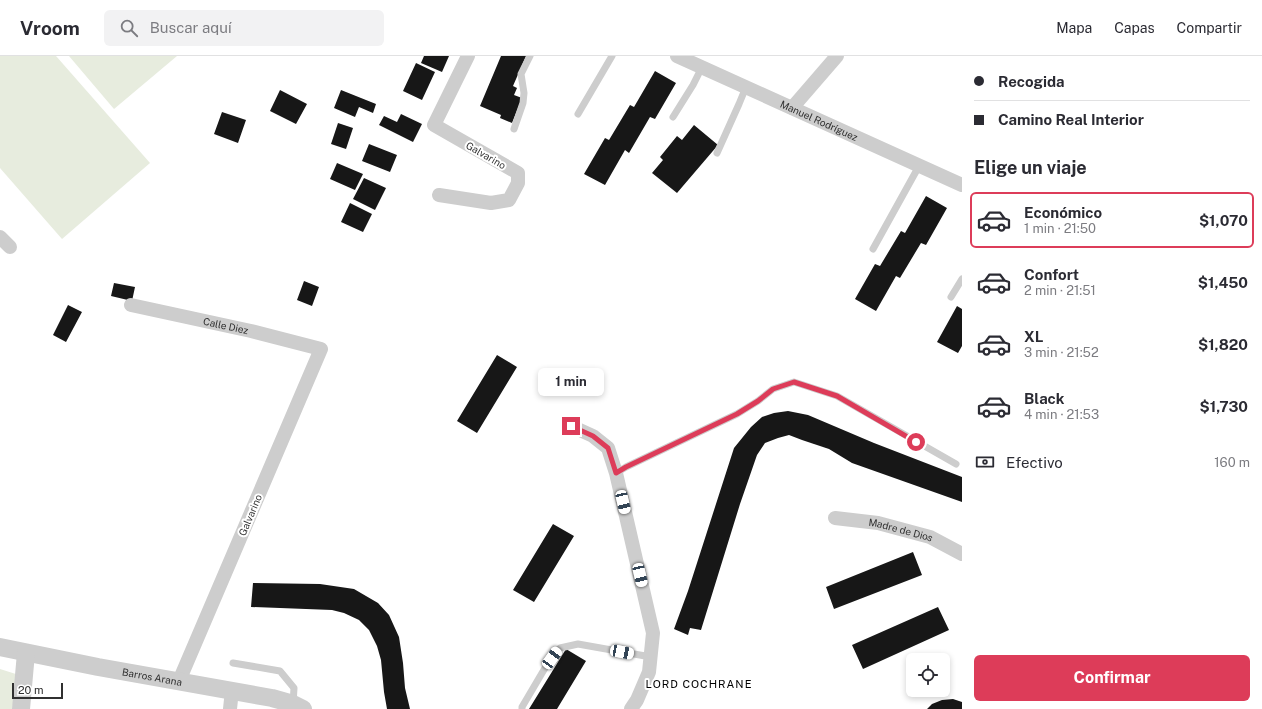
<!DOCTYPE html>
<html lang="es">
<meta charset="utf-8">
<style>
body{margin:0;font-family:"Public Sans",sans-serif;background:#f2f2f3;color:#2b2b33;height:100vh;display:flex;flex-direction:column;font-size:15px;white-space:nowrap}
*{box-sizing:border-box;margin:0}
p{font-size:13px;color:#7c7c81}
.icon{flex:none;width:22px;height:22px;fill:none;stroke:currentColor;stroke-width:2;stroke-linecap:round;stroke-linejoin:round}
.map{position:relative;flex:1;overflow:hidden}
.details{display:flex;flex-direction:column;background:#fff;width:300px}
.details>*{flex:none}
.guide{display:grid;align-content:center;height:88px;padding:0 12px;background:#fff}
.tools{position:absolute;left:906px;top:597px;display:grid;gap:8px}
.tools a{display:grid;place-items:center;width:44px;height:44px;border-radius:6px;background:#fff;box-shadow:0 2px 6px #0003;font-size:20px}
.scale{position:absolute;left:12px;bottom:10px;width:51px;box-sizing:border-box;padding-left:4px;border:2px solid #303030;border-top:0;font-size:11px;line-height:14px;white-space:nowrap;color:#303030;-webkit-text-stroke:3px #fff;paint-order:stroke}
.end{position:absolute;width:18px;height:18px;margin:-9px;border:5px solid #dd3c59;background:#fff;box-shadow:0 0 0 2px #fff}
.from{border-radius:50%}
.bubble{position:absolute;height:28px;border-radius:6px;background:#fff;box-shadow:0 2px 6px #0003;font-size:13px;font-weight:700;line-height:28px;text-align:center}
.car{position:absolute;width:12px;height:24px;margin:-12px -6px;border-radius:5px;box-shadow:0 0 3px 1px #0007;background:linear-gradient(#fff 24%,#345 0 40%,#fff 0 76%,#345 0 86%,#fff 0)}
.guide b{display:flex;align-items:center;gap:14px;height:38px;font-size:15px}
.guide b+b{border-top:1px solid #e1e1e2}
.guide i{width:10px;height:10px;background:#2b2b33}
ul{padding:0;list-style:none}
li{display:flex;align-items:center;gap:12px;height:56px;margin:0 8px 6px;padding:0 4px;border:2px solid transparent;border-radius:6px}
li div{flex:1}
li b{display:block;font-size:15px}
li em{font-style:normal;font-weight:700}
li.active{border-color:#dd3c59}
li>.icon{width:36px;height:36px;stroke-width:1.5}
h2{padding:0 12px;font-size:18px;line-height:48px}
.pay{display:flex;align-items:center;gap:10px;height:44px;padding:0 12px;font-size:15px}
.pay p{margin-inline-start:auto}
.primary-button{display:flex;gap:8px;margin-top:auto;padding:8px 12px}
.primary-button a{flex:1;height:46px;border-radius:6px;background:#dd3c59;color:#fff;font-size:16px;font-weight:700;line-height:46px;text-align:center}
header{display:flex;align-items:center;gap:24px;box-sizing:border-box;height:56px;padding:0 20px;background:#fff;border-bottom:1px solid #e1e1e2}
header strong{font-size:19px}
nav{display:flex;gap:22px;margin-inline-start:auto;font-size:14px}
.search{width:280px;height:36px;background:#f2f2f3;display:flex;align-items:center;gap:10px;box-sizing:border-box;padding:0 14px;border-radius:6px;color:#7c7c81;font-size:15px}
main{display:flex;flex:1;min-height:0}
.map>svg:first-child{display:block}
.green{fill:#e7ecde}
.building{fill:#171717}
.lines{fill:none;stroke-linecap:round;stroke-linejoin:round}
.service{stroke:#cdcdcd;stroke-width:7}
.minor{stroke:#cdcdcd;stroke-width:14}
.tertiary{stroke:#cdcdcd;stroke-width:18}
.route{stroke:#dd3c59;stroke-width:5}
.labels{text-anchor:middle;stroke-width:4;stroke-linejoin:round;paint-order:stroke}
.street-label{font-size:10px;fill:#303030;stroke:#fff}
.neighbourhood-label{font-size:11px;letter-spacing:1px;fill:#000;stroke:#fff}
</style>
<header>
<strong>Vroom</strong>
<div class="search"><svg class="icon" aria-label="search" viewBox="0 0 24 24"><circle cx="10" cy="10" r="6"/><path d="M15 15l6 6"/></svg>Buscar aquí</div>
<nav><a>Mapa</a><a>Capas</a><a>Compartir</a></nav>
</header>
<main>
<div class="map">
<svg width="962" height="653" viewBox="0 0 962 653">
<rect width="100%" height="100%" fill="#fff"/>
<!-- green -->
<path class="green" d="M0,0H56L150,107L62,183L0,112Z
M69,0H177L114,53Z
M0,613L19,619L12,653H0Z"/>
<!-- building -->
<path class="building" d="M424,0H449L442,16L421,7Z
M501,0H526L513,30L517,32L514,39L522,42L512,67L500,62L501,59L480,50Z
M416,7L435,16L422,44L403,35Z
M655,15L676,27L655,63L650,61L629,97L625,94L605,129L584,118L605,82L609,84L630,49L634,51Z
M280,34L307,48L296,68L270,55Z
M341,34L376,48L373,57L359,51L355,61L334,52Z
M222,56L246,64L238,87L214,78Z
M401,58L422,68L413,86L379,69L384,60L397,66Z
M338,67L353,72L346,93L331,88Z
M694,69L718,89L677,137L652,117L663,104L660,101L677,80L682,84Z
M369,88L397,99L390,116L362,105Z
M337,107L363,118L355,134L330,123Z
M364,122L386,132L375,154L353,143Z
M926,140L947,152L926,189L921,187L900,222L896,220L876,255L855,243L875,208L880,210L901,175L905,177Z
M350,147L372,158L363,176L341,166Z
M304,225L319,231L312,250L297,244Z
M114,227L135,231L132,245L111,240Z
M68,249L82,256L66,286L53,279Z
M957,250L962,253V290L958,297L937,286Z
M497,299L517,311L477,377L457,365Z
M788,355L808,359L874,387L962,421V446L852,407L829,393L802,384L789,379L778,382L765,387L757,399L740,448L701,574L690,572L688,579L674,573L688,535L734,392L751,371L762,361L774,357Z
M553,468L574,480L534,546L513,534Z
M913,496L922,519L834,553L826,531Z
M253,527L320,528L354,533L378,547L389,559L399,581L403,607L405,632L410,653H387L384,636L381,604L377,590L369,574L359,564L344,557L332,554L251,551Z
M938,551L949,574L863,613L852,589Z
M566,593L586,605L557,653H529Z
M953,643L962,646V653H927L932,648L942,644Z"/>
<g class="lines">
<!-- service -->
<path class="service" d="M578,58L612,0
M673,61L693,29L702,11
M514,73L523,47L524,37L521,18L530,0
M717,97L739,48L746,31
M873,193L919,110
M951,241L962,223
M616,417L626,411L737,358L758,345L773,333L794,326L837,340L956,408
M233,607L280,615L294,632L293,648
M522,653V651L545,612L560,592L578,588L651,601"/>
<!-- minor -->
<g class="minor">
<path id="s1" d="M677,0L962,129"/>
<path d="M792,52L837,0"/>
<path d="M439,139L491,147L509,144L518,127V117L434,69L468,0"/>
<path d="M0,181L10,191"/>
<path id="s2" d="M131,249L251,275L321,293L179,625"/>
<path d="M571,370L593,380L608,392L616,417L653,577L649,616L637,644L631,653"/>
<path id="s3" d="M835,462L878,467L930,481L962,498"/>
<path d="M230,653L232,634"/>
</g>
<!-- tertiary -->
<g class="tertiary">
<path id="s4" d="M0,591L98,611L272,642L293,648L303,653"/>
<path d="M21,653L26,597"/>
</g>
</g>
<g class="lines">
<!-- route -->
<path class="route" d="M571,370L593,380L608,392L616,417L626,411L737,358L758,345L773,333L794,326L837,340L916,386"/>
</g>
<g class="labels">
<!-- street labels -->
<g class="street-label">
<text dy="4" stroke="none"><textPath href="#s1" startOffset="156">Manuel Rodríguez</textPath></text>
<text transform="translate(486 99) rotate(30)" y="4">Galvarino</text>
<text dy="4" stroke="none"><textPath href="#s2" startOffset="97">Calle Diez</textPath></text>
<text transform="translate(250 459) rotate(-67)" y="4">Galvarino</text>
<text dy="4" stroke="none"><textPath href="#s3" startOffset="67">Madre de Dios</textPath></text>
<text dy="4" stroke="none"><textPath href="#s4" startOffset="155">Barros Arana</textPath></text>
</g>
<!-- neighbourhood labels -->
<g class="neighbourhood-label">
<text x="699" y="632">LORD COCHRANE</text>
</g>
</g>
</svg>
<div class="tools">
<a><svg class="icon" aria-label="locate" viewBox="0 0 24 24"><circle cx="12" cy="12" r="6"/><path d="M12 2v4M12 18v4M2 12h4M18 12h4"/></svg></a>
</div>
<div class="scale">20 m</div>
<i class="end from" style="left:916px;top:386px"></i>
<i class="end" style="left:571px;top:370px"></i>
<div class="bubble" style="left:538px;top:312px;width:66px">1 min</div>
<i class="car" style="left:623px;top:446px;rotate:167deg"></i>
<i class="car" style="left:640px;top:519px;rotate:167deg"></i>
<i class="car" style="left:622px;top:596px;rotate:101deg"></i>
<i class="car" style="left:552px;top:602px;rotate:36deg"></i>
</div>
<section class="details">
<div class="guide">
<b><i class="from"></i>Recogida</b>
<b><i></i>Camino Real Interior</b>
</div>
<h2>Elige un viaje</h2>
<ul>
<li class="active"><svg class="icon" aria-label="car" viewBox="0 0 24 24"><path d="M5 17H2v-5l4-1 3-4h7l3 4 3 1v5h-3M9 17h6M6 11h13"/><circle cx="7" cy="17" r="2"/><circle cx="17" cy="17" r="2"/></svg><div><b>Económico</b><p>1 min · 21:50</p></div><em>$1,070</em></li>
<li><svg class="icon" aria-label="car" viewBox="0 0 24 24"><path d="M5 17H2v-5l4-1 3-4h7l3 4 3 1v5h-3M9 17h6M6 11h13"/><circle cx="7" cy="17" r="2"/><circle cx="17" cy="17" r="2"/></svg><div><b>Confort</b><p>2 min · 21:51</p></div><em>$1,450</em></li>
<li><svg class="icon" aria-label="car" viewBox="0 0 24 24"><path d="M5 17H2v-5l4-1 3-4h7l3 4 3 1v5h-3M9 17h6M6 11h13"/><circle cx="7" cy="17" r="2"/><circle cx="17" cy="17" r="2"/></svg><div><b>XL</b><p>3 min · 21:52</p></div><em>$1,820</em></li>
<li><svg class="icon" aria-label="car" viewBox="0 0 24 24"><path d="M5 17H2v-5l4-1 3-4h7l3 4 3 1v5h-3M9 17h6M6 11h13"/><circle cx="7" cy="17" r="2"/><circle cx="17" cy="17" r="2"/></svg><div><b>Black</b><p>4 min · 21:53</p></div><em>$1,730</em></li>
</ul>
<div class="pay"><svg class="icon" aria-label="cash" viewBox="0 0 24 24"><path d="M3 7h18v10H3z"/><circle cx="12" cy="12" r="2"/></svg>Efectivo<p>160 m</p></div>
<div class="primary-button"><a>Confirmar</a></div>
</section>
</main>
